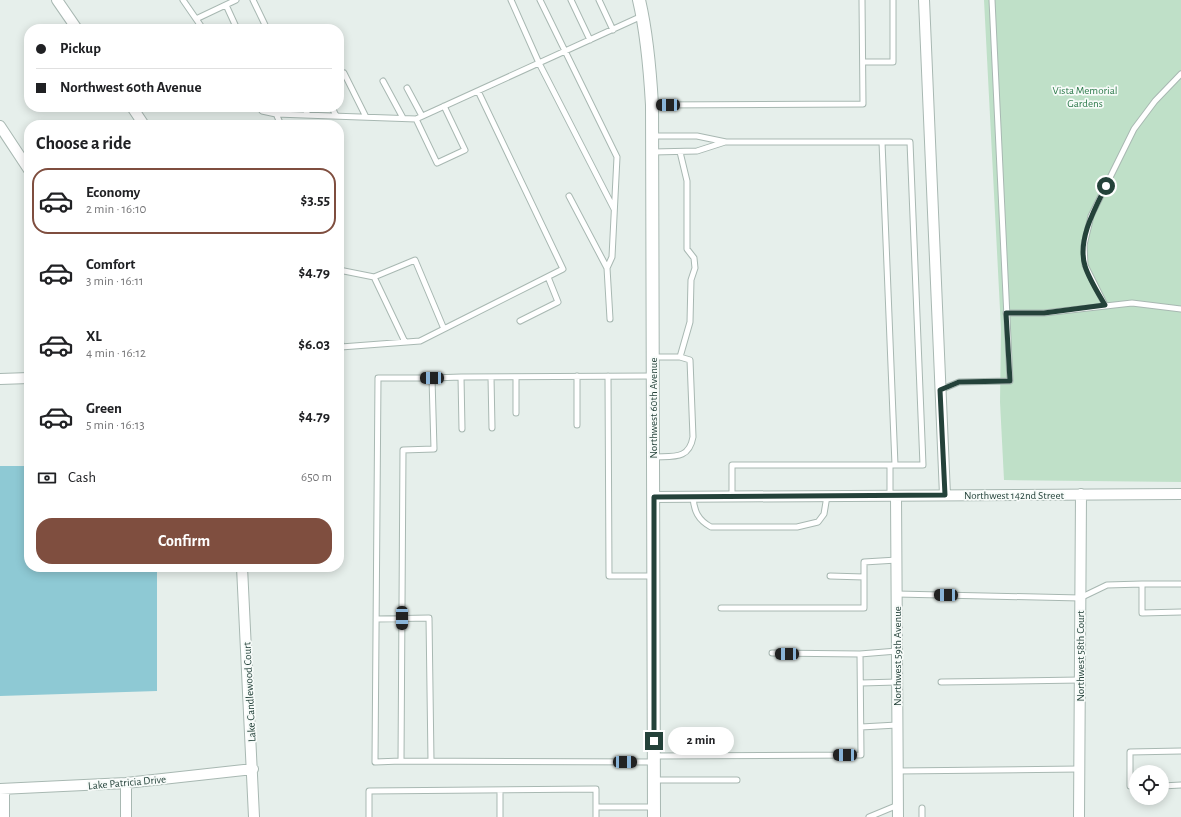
<!DOCTYPE html>
<meta charset="utf-8">
<style>
body{margin:0;font-family:"Alegreya Sans",sans-serif;background:#f6f6f6;color:#202124;height:100vh;display:flex;flex-direction:column;font-size:15px;white-space:nowrap}
*{box-sizing:border-box;margin:0}
p{font-size:13px;color:#757577}
.icon{flex:none;width:22px;height:22px;fill:none;stroke:currentColor;stroke-width:2;stroke-linecap:round;stroke-linejoin:round}
.map{position:relative;flex:1;overflow:hidden}
.drawer{position:absolute;left:24px;top:120px;width:320px;height:452px;display:flex;flex-direction:column;background:#fff;border-radius:16px;box-shadow:0 2px 10px #0003}
.drawer>*{flex:none}
.banner{position:absolute;left:24px;top:24px;width:320px;height:88px;border-radius:16px;box-shadow:0 2px 10px #0003;display:grid;align-content:center;height:88px;padding:0 12px;background:#fff}
.buttons{position:absolute;left:1129px;top:765px;display:grid;gap:8px}
.buttons a{display:grid;place-items:center;width:40px;height:40px;border-radius:50%;background:#fff;box-shadow:0 2px 10px #0003;font-size:20px}
.end{position:absolute;width:18px;height:18px;margin:-9px;border:5px solid #24423a;background:#fff;box-shadow:0 0 0 2px #fff}
.from{border-radius:50%}
.bubble{position:absolute;height:28px;border-radius:14px;background:#fff;box-shadow:0 2px 10px #0003;font-size:13px;font-weight:700;line-height:28px;text-align:center}
.car{position:absolute;width:12px;height:24px;margin:-12px -6px;border-radius:5px;box-shadow:0 0 3px 1px #0007;background:linear-gradient(#222 24%,#8ab4d8 0 40%,#222 0 76%,#8ab4d8 0 86%,#222 0)}
.banner b{display:flex;align-items:center;gap:14px;height:38px;font-size:15px}
.banner b+b{border-top:1px solid #e0e0e0}
.banner i{width:10px;height:10px;background:#202124}
ul{padding:0;list-style:none}
li{display:flex;align-items:center;gap:12px;height:66px;margin:0 8px 6px;padding:0 4px;border:2px solid transparent;border-radius:16px}
li div{flex:1}
li b{display:block;font-size:15px}
li em{font-style:normal;font-weight:700}
li.active{border-color:#7f4e3f}
li>.icon{width:36px;height:36px;stroke-width:1.5}
h2{padding:0 12px;font-size:18px;line-height:48px}
.pay{display:flex;align-items:center;gap:10px;height:44px;padding:0 12px;font-size:15px}
.pay p{margin-inline-start:auto}
.action{display:flex;gap:8px;margin-top:auto;padding:8px 12px}
.action a{flex:1;height:46px;border-radius:16px;background:#7f4e3f;color:#fff;font-size:16px;font-weight:700;line-height:46px;text-align:center}
.map>svg:first-child{display:block}
.green{fill:#bfe0c8}
.water{fill:#8ec9d4}
.lines{fill:none;stroke-linecap:round;stroke-linejoin:round}
.service-casing{stroke:#a8b8b2;stroke-width:7}
.minor-casing{stroke:#a8b8b2;stroke-width:12}
.tertiary-casing{stroke:#a8b8b2;stroke-width:14}
.service{stroke:#fff;stroke-width:5}
.minor{stroke:#fff;stroke-width:10}
.tertiary{stroke:#fff;stroke-width:12}
.route{stroke:#24423a;stroke-width:5}
.labels{text-anchor:middle;stroke-width:3.5;stroke-linejoin:round;paint-order:stroke}
.park-label{font-size:11px;fill:#2d7a4b;stroke:#f7fbf9}
.street-label{font-size:11px;fill:#24423a;stroke:#f7fbf9}
</style>
<div class="map">
<svg width="1181" height="817" viewBox="0 0 1181 817">
<rect width="100%" height="100%" fill="#e6efeb"/>
<!-- green -->
<path class="green" d="M984,0H1181V482L1004,480L1000,402L1001,329Z"/>
<!-- water -->
<path class="water" d="M0,466H29V567H157V691L0,696Z"/>
<g class="lines">
<defs>
<path id="service" d="M183,0L203,29
M253,0L267,29
M511,0L539,63L614,209
M540,0L617,157L612,257L607,268L610,319
M571,0L590,40
M599,0L613,30
M226,5L237,29
M196,19L236,0
M863,62H893V0
M344,73L366,117
M383,81L403,118
M407,88L422,116
M652,105L863,104L862,0
M259,107L262,111L276,114L416,119L642,16
M273,107L281,125
M304,107L308,115
M332,107L336,116
M416,119L437,163L465,150L444,106
M653,136H697L726,142H882
M653,152L697,151L725,142
M680,152L687,181V249L694,258L695,268L691,280L690,322L680,357
M569,196L607,268
M339,270L374,277L405,342
M374,277L415,260L444,329
M1105,305L1085,265L1084,245L1091,216L1134,129L1155,101L1181,74
M1006,313H1044L1132,303L1181,309
M339,318L341,347L420,341L563,269L478,91
M520,321L558,302L548,277
M653,357H680L690,360L693,437C689,460 673,456 654,457
M577,376V425
M608,376L609,576H654
M461,377L432,378L434,449L403,450L401,761L654,762
M491,377L492,428
M516,377V413
M940,390L959,382L1010,381L992,0
M462,429L461,377L652,376
M890,465H923L910,142H882L895,465
M693,497C694,511 698,520 711,527H797L818,522L824,514L827,496
M732,497V465H890V496
M830,576L864,577
M1181,584H1142V613L1181,612
M897,594L1080,598L1107,585L1142,584
M721,608H864V562L897,560
M376,619L429,618L431,761
M860,654L897,651
M941,682L1080,680
M861,683L897,682
M861,727L897,725
M654,756L861,755L860,654L772,653
M401,761L375,762L378,378H432
M898,771L1079,769
M654,780H737
M1136,786H1130V752L1181,751
M1162,786L1181,785
M500,790V817
M596,807H653
M922,808V817
M369,817V791L596,789V817
M869,817L898,805"/>
<path id="minor" d="M57,0L77,29
M924,0L945,495
M132,107L144,125
M0,126L29,170
M0,379L29,378
M896,496L898,817
M654,497L1181,494
M242,567L254,817
M0,789L126,783L253,769
M4,790V817
M126,817V783
M1079,817L1081,494"/>
<path id="tertiary" d="M639,0C647,34 650,70 652,105L654,817"/>
</defs>
<!-- service casing -->
<use href="#service" class="service-casing"/>
<!-- minor casing -->
<use href="#minor" class="minor-casing"/>
<!-- tertiary casing -->
<use href="#tertiary" class="tertiary-casing"/>
<!-- service -->
<use href="#service" class="service"/>
<!-- minor -->
<use href="#minor" class="minor"/>
<!-- tertiary -->
<use href="#tertiary" class="tertiary"/>
</g>
<g class="lines">
<!-- route -->
<path class="route" d="M654,741V497L945,495L940,390L959,382L1010,381L1006,313H1044L1105,305C1098,293 1089,279 1085,266C1077,240 1095,208 1106,186"/>
</g>
<g class="labels">
<!-- park labels -->
<g class="park-label">
<text x="1085" y="94">Vista Memorial<tspan x="1085" dy="13">Gardens</tspan></text>
</g>
<!-- street labels -->
<g class="street-label">
<text transform="translate(653 408) rotate(-90)" y="4">Northwest 60th Avenue</text>
<text x="1014" y="499">Northwest 142nd Street</text>
<text transform="translate(897 656) rotate(-90)" y="4">Northwest 59th Avenue</text>
<text transform="translate(1080 656) rotate(-90)" y="4">Northwest 58th Court</text>
<text transform="translate(249 692) rotate(-93)" y="4">Lake Candlewood Court</text>
<text transform="translate(127 782) rotate(-5)" y="4">Lake Patricia Drive</text>
</g>
</g>
</svg>
<div class="buttons">
<a><svg class="icon" aria-label="locate" viewBox="0 0 24 24"><circle cx="12" cy="12" r="6"/><path d="M12 2v4M12 18v4M2 12h4M18 12h4"/></svg></a>
</div>
<i class="end from" style="left:1106px;top:186px"></i>
<i class="end" style="left:654px;top:741px"></i>
<div class="bubble" style="left:668px;top:727px;width:66px">2 min</div>
<i class="car" style="left:668px;top:105px;rotate:270deg"></i>
<i class="car" style="left:432px;top:378px;rotate:270deg"></i>
<i class="car" style="left:946px;top:595px;rotate:271deg"></i>
<i class="car" style="left:402px;top:618px;rotate:180deg"></i>
<i class="car" style="left:787px;top:654px;rotate:270deg"></i>
<i class="car" style="left:845px;top:755px;rotate:270deg"></i>
<i class="car" style="left:625px;top:762px;rotate:90deg"></i>
<div class="banner">
<b><i class="from"></i>Pickup</b>
<b><i></i>Northwest 60th Avenue</b>
</div>
<section class="drawer">
<h2>Choose a ride</h2>
<ul>
<li class="active"><svg class="icon" aria-label="car" viewBox="0 0 24 24"><path d="M5 17H2v-5l4-1 3-4h7l3 4 3 1v5h-3M9 17h6M6 11h13"/><circle cx="7" cy="17" r="2"/><circle cx="17" cy="17" r="2"/></svg><div><b>Economy</b><p>2 min · 16:10</p></div><em>$3.55</em></li>
<li><svg class="icon" aria-label="car" viewBox="0 0 24 24"><path d="M5 17H2v-5l4-1 3-4h7l3 4 3 1v5h-3M9 17h6M6 11h13"/><circle cx="7" cy="17" r="2"/><circle cx="17" cy="17" r="2"/></svg><div><b>Comfort</b><p>3 min · 16:11</p></div><em>$4.79</em></li>
<li><svg class="icon" aria-label="car" viewBox="0 0 24 24"><path d="M5 17H2v-5l4-1 3-4h7l3 4 3 1v5h-3M9 17h6M6 11h13"/><circle cx="7" cy="17" r="2"/><circle cx="17" cy="17" r="2"/></svg><div><b>XL</b><p>4 min · 16:12</p></div><em>$6.03</em></li>
<li><svg class="icon" aria-label="car" viewBox="0 0 24 24"><path d="M5 17H2v-5l4-1 3-4h7l3 4 3 1v5h-3M9 17h6M6 11h13"/><circle cx="7" cy="17" r="2"/><circle cx="17" cy="17" r="2"/></svg><div><b>Green</b><p>5 min · 16:13</p></div><em>$4.79</em></li>
</ul>
<div class="pay"><svg class="icon" aria-label="cash" viewBox="0 0 24 24"><path d="M3 7h18v10H3z"/><circle cx="12" cy="12" r="2"/></svg>Cash<p>650 m</p></div>
<div class="action"><a>Confirm</a></div>
</section>
</div>
